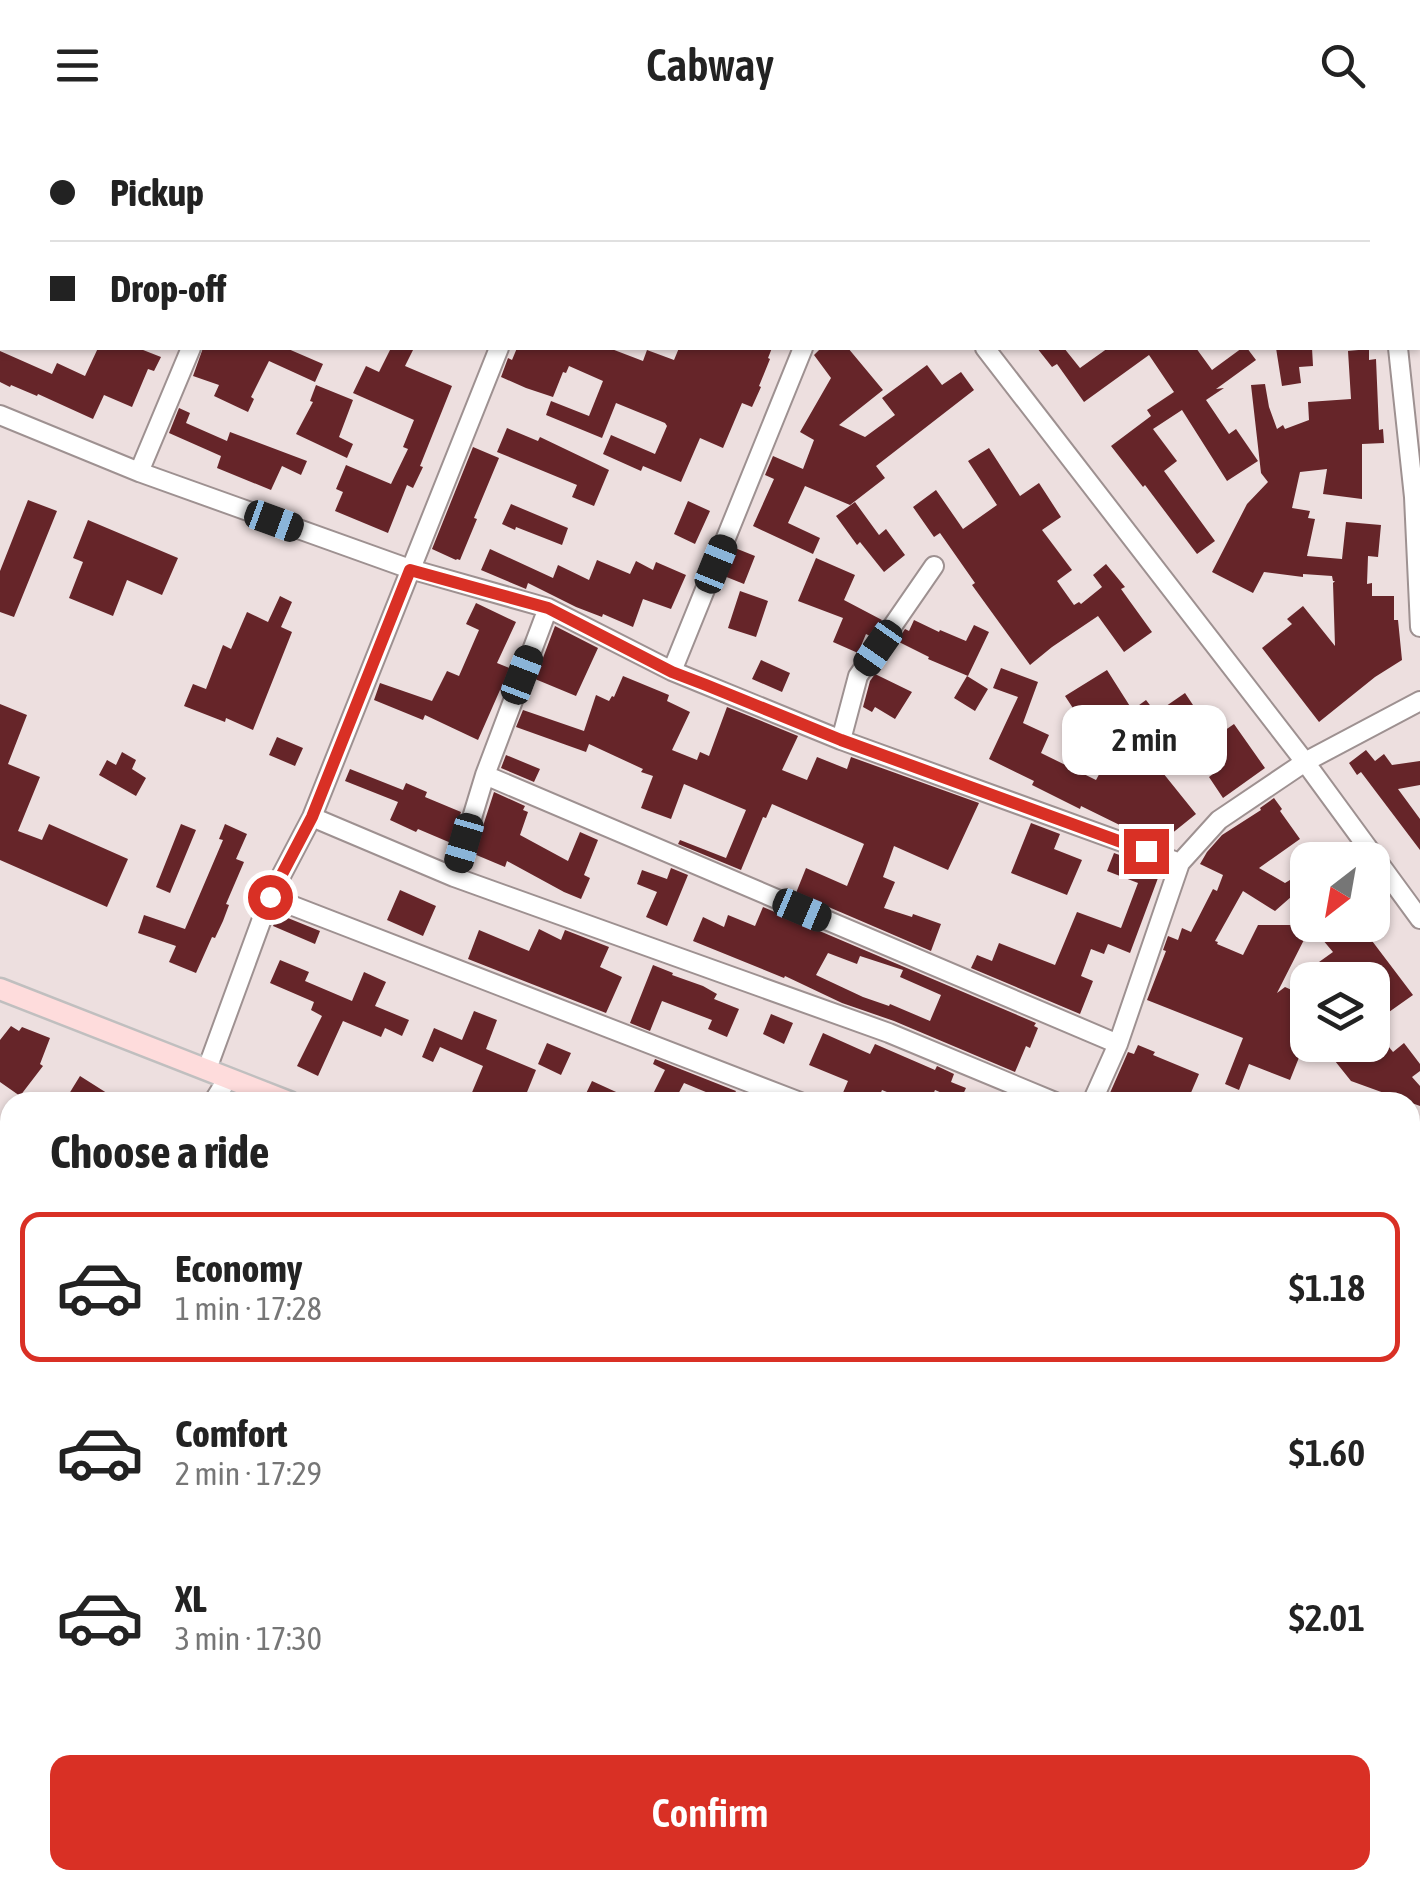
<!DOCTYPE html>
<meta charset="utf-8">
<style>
body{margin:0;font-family:"Asap Condensed",sans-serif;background:#f6f6f6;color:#222;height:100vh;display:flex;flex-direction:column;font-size:38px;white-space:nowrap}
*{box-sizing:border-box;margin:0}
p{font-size:32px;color:#767676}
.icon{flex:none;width:55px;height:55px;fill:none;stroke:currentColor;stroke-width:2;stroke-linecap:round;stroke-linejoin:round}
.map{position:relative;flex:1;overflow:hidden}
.drawer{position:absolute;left:0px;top:962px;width:1420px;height:798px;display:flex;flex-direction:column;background:#fff;border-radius:30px 30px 0 0;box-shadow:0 2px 8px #0004}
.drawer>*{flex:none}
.hud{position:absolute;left:0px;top:0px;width:1420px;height:220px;box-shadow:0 2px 8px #0004;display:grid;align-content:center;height:220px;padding:0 50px;background:#fff}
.needle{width:65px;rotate:211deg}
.controls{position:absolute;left:1290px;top:712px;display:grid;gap:20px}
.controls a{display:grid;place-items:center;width:100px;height:100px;border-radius:20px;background:#fff;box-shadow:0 2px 8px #0004;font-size:50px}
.end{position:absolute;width:45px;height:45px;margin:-22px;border:12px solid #d93025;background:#fff;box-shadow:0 0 0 5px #fff}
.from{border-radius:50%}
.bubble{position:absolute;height:70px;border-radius:20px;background:#fff;box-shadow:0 2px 8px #0004;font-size:32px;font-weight:600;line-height:70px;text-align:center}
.car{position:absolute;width:30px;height:60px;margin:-30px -15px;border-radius:12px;box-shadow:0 0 8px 2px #0007;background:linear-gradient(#222 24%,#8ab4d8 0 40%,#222 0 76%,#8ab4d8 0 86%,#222 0)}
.hud b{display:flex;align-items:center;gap:35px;height:95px;font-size:38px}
.hud b+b{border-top:2px solid #e0e0e0}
.hud i{width:25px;height:25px;background:#222}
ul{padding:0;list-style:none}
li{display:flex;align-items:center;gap:30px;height:150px;margin:0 20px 15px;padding:0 30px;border:5px solid transparent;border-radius:20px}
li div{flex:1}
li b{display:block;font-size:38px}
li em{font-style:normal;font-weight:600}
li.active{border-color:#d93025}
li>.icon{width:90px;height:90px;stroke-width:1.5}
h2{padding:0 50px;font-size:45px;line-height:120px}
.primary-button{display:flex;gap:20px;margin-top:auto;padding:20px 50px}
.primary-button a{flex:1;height:115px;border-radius:20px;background:#d93025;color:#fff;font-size:40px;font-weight:600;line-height:115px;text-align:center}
header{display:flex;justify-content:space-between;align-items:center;height:130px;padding:0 50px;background:#fff;font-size:45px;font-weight:600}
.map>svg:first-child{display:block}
.building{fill:#662529;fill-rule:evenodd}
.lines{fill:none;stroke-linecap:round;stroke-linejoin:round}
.minor-casing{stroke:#9e9191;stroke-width:22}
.major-casing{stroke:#c0bfbf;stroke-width:25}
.highway-casing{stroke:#c0bfbf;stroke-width:30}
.minor{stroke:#fff;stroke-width:18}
.major{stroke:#fedcdc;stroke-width:20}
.highway{stroke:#fdc5c5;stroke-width:25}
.route{stroke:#d93025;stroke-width:12}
</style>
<header><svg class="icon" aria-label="menu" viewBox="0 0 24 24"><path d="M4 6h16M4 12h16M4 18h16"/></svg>Cabway<svg class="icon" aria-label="search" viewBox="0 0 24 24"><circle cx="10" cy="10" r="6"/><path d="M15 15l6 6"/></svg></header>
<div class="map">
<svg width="1420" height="1759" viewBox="0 0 1420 1759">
<rect width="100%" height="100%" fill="#eddfdf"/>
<!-- building -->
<path class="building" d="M98,218H138L161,227L154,241L148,239L132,277L104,265L93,289L38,264L37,266L11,255L10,257L0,252V221L52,244L57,233L85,246Z
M203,218H286L323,234L315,252L269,231L251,267L254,269L248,282L214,266L219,255L193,246Z
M391,218H414L405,236L452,256L420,336L423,337L413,358L407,355L388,403L335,381L343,362L336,359L346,335L391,354L408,319L403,317L414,290L353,263L366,236L379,242Z
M517,218H609L643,231L647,220L674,230L679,218H772L768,228L770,229L759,256L761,257L752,277L742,273L723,318L700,308L681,352L643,336L641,341L603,324L611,305L655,324L667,296L665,293L616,273L602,308L546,285L551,271L589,286L603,251L569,236L566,243L563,242L553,267L526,258L501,247L508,228L512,230Z
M821,218H848L883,260L839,295L865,307L895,285L882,268L927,235L942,255L961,242L974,260L876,336L885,348L850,375L805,356L788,393L820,408L813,424L753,396L774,349L765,345L773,326L803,339L814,310L800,302L831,248L814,225Z
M1037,218H1064L1080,238L1108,218H1196L1212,240L1242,218H1247L1256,230L1216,259L1224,258L1206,270L1229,304L1236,299L1258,331L1227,351L1182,280L1153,299L1177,331L1164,341L1215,411L1197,424L1145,355L1143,357L1111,316L1151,286L1147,280L1174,262L1149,225L1084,272L1057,234L1052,237Z
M1276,218H1312L1313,236L1299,237L1301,253L1282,256Z
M1369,219V230L1376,229L1379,300L1383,299L1384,313L1362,314V369L1323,364L1327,339L1300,342L1292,378L1310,381L1308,388L1315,389L1307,426L1342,429L1346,392L1381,395L1378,427L1368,426L1367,454L1372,453V466H1394V490H1398L1402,530L1375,547L1319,592L1262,518L1292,494L1287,489L1303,476L1335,516L1333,453L1335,451H1333L1332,446L1303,444V447L1264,442L1253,463L1212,442L1247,374L1268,352L1261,343L1251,255L1265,254L1269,277L1277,299L1283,295L1285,299L1309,290L1308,272L1351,269L1348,221Z
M316,255L353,270L339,307L353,314L347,328L296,304L313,272L310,271Z
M179,278L190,283L186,293L227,311L230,302L307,331L301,345L282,336L271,360L217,338L221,326L169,303Z
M507,298L538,311L540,307L609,340L594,376L572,367L577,355L497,322Z
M473,317L499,328L474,388L477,389L460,430L457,429L456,430L432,419Z
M989,318L1020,366L1039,353L1061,387L1042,400L1072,440L1057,451L1074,475L1079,472L1081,474L1102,457L1093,445L1106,434L1125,457L1121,459L1152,502L1124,522L1098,486L1052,517L1030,535L972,455L975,453L940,403L934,407L913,377L936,360L963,399L997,375L968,331Z
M28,370L57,381L14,487L0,482V441Z
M688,371L710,381L695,414L674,404Z
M855,372L879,405L886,399L905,425L884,442L860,412L857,415L836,386Z
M511,374L568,398L562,415L516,397L515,400L502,394Z
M88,390L178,428L162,465L127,450L113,486L69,468L83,432L73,428Z
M735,418L755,426L744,454L724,446Z
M490,419L553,448L558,435L589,450L597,430L630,444L636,431L653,440L656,432L686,445L671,479L643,469L633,497L603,484L602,487L576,477L528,453L526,459L481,440Z
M816,428L855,445L844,470L882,490L870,506L866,504L858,523L833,512L843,488L798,471Z
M740,461L768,471L756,507L728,498Z
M280,466L292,472L281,497L292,502L253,600L226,588L225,592L184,576L193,554L206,559L223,515L231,519L247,482L268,492Z
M476,473L516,492L497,533L512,539L503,562L500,560L478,610L425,585L423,590L374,570L380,553L432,571L447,541L459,546L479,500L466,494Z
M914,490L939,502L940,500L966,511L974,495L989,502L968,546L928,529L929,527L897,511L905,499L909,501Z
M555,496L598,518L576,566L535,549Z
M761,530L790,543L782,562L752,549Z
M1001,538L1038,552L1023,593L1049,605L1041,623L1096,650L1135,578L1146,570L1156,583L1185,563L1211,602L1159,638L1196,684L1160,713L1140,705L1081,676L1080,679L1032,655L1034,651L989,629L1018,567L993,558Z
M1107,540L1133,581L1098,603L1089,588L1082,592L1065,566Z
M875,544L912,562L895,589L875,577L872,582L863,577L870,551Z
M623,546L669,565L667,571L690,582L672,620L697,630L700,622L709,626L727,577L798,606L782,640L807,650L817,627L847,639L851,627L979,673L948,740L894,716L883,747L895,752L884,778L912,787L913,784L941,794L931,821L796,763L806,738L847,756L864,714L862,713L772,674L766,688L763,687L741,740L678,714L680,710L726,728L746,680L684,654L671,689L641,678L653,646L641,642L643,639L589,614L586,622L516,597L523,580L584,601L596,565L609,571L612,566L614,567Z
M967,546L988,559L975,581L954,568Z
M0,574L27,585L8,634L40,647L18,701L42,710L49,694L128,729L107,777L0,730Z
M1234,594L1265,638L1223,668L1209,647L1225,635L1208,612Z
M277,607L303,618L295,636L269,625Z
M1366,620L1375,631L1384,624L1392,635L1420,631V655L1398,659L1420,689V720L1361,642L1357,645L1349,633Z
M122,622L136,630L132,639L146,648L136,666L99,645L107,630L116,635Z
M506,625L540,639L534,652L501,638Z
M350,639L403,660L406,653L427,662L425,667L461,682L451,713L418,699L416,702L390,690L398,672L345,651Z
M494,662L525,676L523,680L528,682L520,705L568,731L580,702L598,710L584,745L590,748L581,769L564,762L507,731L505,737L474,724Z
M1274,668L1282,679L1280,681L1300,709L1259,738L1285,753L1308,739V752L1275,781L1243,761L1215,811L1218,812L1217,814L1243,825L1258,795H1360L1413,865L1372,894V850H1321L1312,837L1333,822L1311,796L1277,863L1285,857L1305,866L1293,892L1302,896L1295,915H1304L1290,950L1249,934L1239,960L1225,954L1243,908L1147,870L1166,821L1163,820L1168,806L1178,810L1182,798L1191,802L1213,759L1217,761L1223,745L1200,734L1207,722L1222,705L1261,680L1260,678Z
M1031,693L1060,704L1054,719L1082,730L1067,765L1011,743Z
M181,694L196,700L170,763L156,757Z
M225,694L247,704L236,729L244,732L226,774L229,775L223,791L215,808L212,807L196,843L169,832L176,816L138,803L144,785L185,799L223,710L219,709Z
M1114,723L1161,740L1130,823L1108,814L1104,824L1091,819L1081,846L1093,851L1080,884L971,838L977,825L992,831L999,813L1055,835L1077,782L1121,798L1138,753L1107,741Z
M671,738L688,745L667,796L646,787L657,762L637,754L642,740L667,749Z
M400,760L436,776L423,806L387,790Z
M763,777L1036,893L1034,896L1038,898L1030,918L1026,916L1015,942L894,891L842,873L785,846L784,848L693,811L703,787L724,797L728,785L755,796ZM828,823L857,834L860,826L903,840L900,847L941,865L930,891L890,874L889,876L863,867L816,845Z
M278,784L320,801L315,814L273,796Z
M539,799L561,810L565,800L609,817L600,837L622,847L606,883L468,829L479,800L529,821Z
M280,830L309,842L305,851L352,871L364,842L386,852L375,876L409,890L402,906L385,898L381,907L343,891L318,946L297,936L322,886L311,880L314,872L270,853Z
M653,835L673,843L672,845L703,856L717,864L714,869L739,879L727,907L708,899L712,890L662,871L650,901L630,893Z
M474,881L497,890L486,919L536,940L523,972H468L483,936L440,917L433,932L422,927L434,898L462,910Z
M771,884L793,893L784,914L763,904Z
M11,896L19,901L22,897L50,908L40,934L43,936L20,966L0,952V910Z
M1372,896L1393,922L1404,913L1420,934V941L1412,947L1420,956V976L1351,951L1331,926L1325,931L1311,915H1372Z
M823,903L870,924L875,914L935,940L937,936L954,944L951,952L966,958L960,971L935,960L930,972H911L882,960L877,972H839L848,951L809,935Z
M547,913L571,923L561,945L538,934Z
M1138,915L1155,922L1153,925L1199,944L1187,972L1163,963L1159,972H1106L1128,922L1134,924Z
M655,929L736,961L730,972L684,953L674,972H649L665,940L653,934Z
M80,946L121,972H64Z
M592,951L638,972H582Z"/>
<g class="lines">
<defs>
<path id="minor" d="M825,0H828
M1215,0L1230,2
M1375,0V2
M280,2L281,0
M586,2L587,0
M1418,31H1420
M985,218L1305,632L1420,789
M1398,218L1414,367L1420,497
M0,285L139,342L410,439L548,478L672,541L841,610L1180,733
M139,342L191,218
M672,541L803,218
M841,610L858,546L934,436
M485,645L1118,914
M312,687L454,747L889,903L1055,972
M454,747L485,645L548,478
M270,767L800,972
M207,939L270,767L312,687L499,218
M213,972L228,948
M1092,972L1118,914L1180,733L1219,690L1305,632L1420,571
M1410,1127L1420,1131
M0,1369L10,1356
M0,1546L10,1558
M0,1590L10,1577
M1410,1603L1420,1583
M1410,1648L1420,1628
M0,1706L10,1693
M1410,1741L1420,1748
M143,1750L148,1759
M298,1750L305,1759
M347,1759L354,1750
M909,1759L914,1750
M1113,1759L1118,1750
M1330,1759L1334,1750
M1356,1759L1360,1750"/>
<path id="major" d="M0,859L289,972
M1410,1429L1420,1434"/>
<path id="highway" d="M0,1113L10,1121
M0,1159L10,1166
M752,1750L763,1759
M809,1750L820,1759"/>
</defs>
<!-- minor casing -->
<use href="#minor" class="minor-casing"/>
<!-- major casing -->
<use href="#major" class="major-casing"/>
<!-- highway casing -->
<use href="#highway" class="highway-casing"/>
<!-- minor -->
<use href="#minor" class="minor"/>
<!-- major -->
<use href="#major" class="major"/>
<!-- highway -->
<use href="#highway" class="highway"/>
</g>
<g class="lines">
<!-- route -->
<path class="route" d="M270,767L312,687L410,440L548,478L672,542L706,555L841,610L1146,721"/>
</g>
</svg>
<div class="controls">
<a><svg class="needle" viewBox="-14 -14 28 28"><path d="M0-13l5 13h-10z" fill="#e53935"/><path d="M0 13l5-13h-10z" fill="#767676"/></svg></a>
<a><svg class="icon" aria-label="layers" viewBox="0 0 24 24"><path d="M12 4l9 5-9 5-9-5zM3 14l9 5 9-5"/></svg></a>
</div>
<i class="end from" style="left:270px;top:767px"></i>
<i class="end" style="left:1146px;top:721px"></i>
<div class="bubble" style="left:1062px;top:575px;width:165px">2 min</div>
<i class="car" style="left:274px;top:391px;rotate:110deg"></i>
<i class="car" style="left:716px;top:434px;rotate:22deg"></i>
<i class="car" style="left:878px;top:518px;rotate:215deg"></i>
<i class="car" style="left:522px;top:545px;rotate:21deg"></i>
<i class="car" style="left:464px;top:713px;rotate:196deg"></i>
<i class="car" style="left:802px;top:780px;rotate:113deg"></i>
<div class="hud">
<b><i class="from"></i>Pickup</b>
<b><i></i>Drop-off</b>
</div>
<section class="drawer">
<h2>Choose a ride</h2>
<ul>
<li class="active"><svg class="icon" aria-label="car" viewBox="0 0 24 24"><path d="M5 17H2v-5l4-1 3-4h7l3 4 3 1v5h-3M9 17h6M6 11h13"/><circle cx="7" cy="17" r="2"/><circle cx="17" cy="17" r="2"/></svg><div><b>Economy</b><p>1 min · 17:28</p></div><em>$1.18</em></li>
<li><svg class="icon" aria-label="car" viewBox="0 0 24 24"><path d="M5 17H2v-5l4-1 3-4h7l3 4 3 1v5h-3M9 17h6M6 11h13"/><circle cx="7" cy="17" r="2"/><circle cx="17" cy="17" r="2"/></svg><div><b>Comfort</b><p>2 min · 17:29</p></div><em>$1.60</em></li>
<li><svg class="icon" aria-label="car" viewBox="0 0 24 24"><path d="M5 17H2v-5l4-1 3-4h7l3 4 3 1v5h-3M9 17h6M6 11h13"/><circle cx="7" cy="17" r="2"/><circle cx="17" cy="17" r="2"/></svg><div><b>XL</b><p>3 min · 17:30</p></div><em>$2.01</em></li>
</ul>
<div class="primary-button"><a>Confirm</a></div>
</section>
</div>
